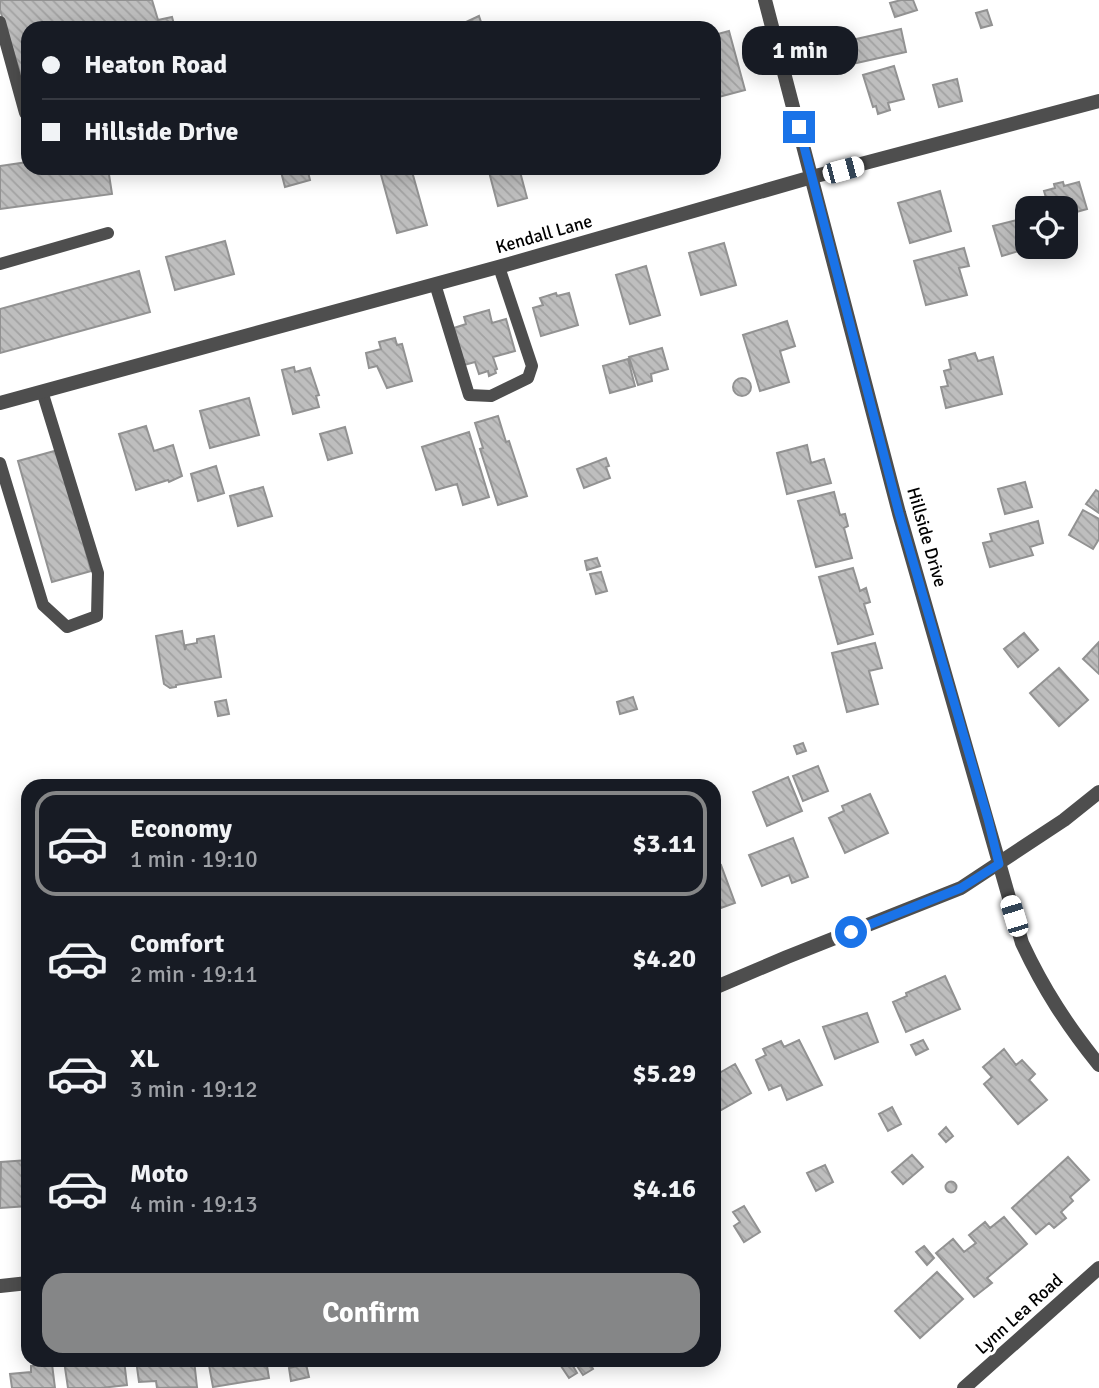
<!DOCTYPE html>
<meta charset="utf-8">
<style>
body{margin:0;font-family:Signika,sans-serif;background:#20242c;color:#f1f3f6;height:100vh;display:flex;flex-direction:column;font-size:26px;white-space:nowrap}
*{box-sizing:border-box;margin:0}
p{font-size:23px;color:#9ea1a6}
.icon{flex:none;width:38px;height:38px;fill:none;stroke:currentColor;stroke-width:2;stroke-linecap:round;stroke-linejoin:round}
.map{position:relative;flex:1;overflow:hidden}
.side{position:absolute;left:21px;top:779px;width:700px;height:588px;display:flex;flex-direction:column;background:#171b24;border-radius:21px;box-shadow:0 4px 18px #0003}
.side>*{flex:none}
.top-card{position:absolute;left:21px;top:21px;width:700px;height:154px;border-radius:21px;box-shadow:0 4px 18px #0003;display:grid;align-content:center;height:154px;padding:0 21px;background:#171b24}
.controls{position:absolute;left:1015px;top:196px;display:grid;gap:14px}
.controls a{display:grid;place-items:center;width:63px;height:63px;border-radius:14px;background:#171b24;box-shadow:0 4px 18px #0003;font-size:35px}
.end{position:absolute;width:32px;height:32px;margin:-16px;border:9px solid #1a73e8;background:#fff;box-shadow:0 0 0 4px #fff}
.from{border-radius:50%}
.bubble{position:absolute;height:49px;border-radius:21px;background:#171b24;box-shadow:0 4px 18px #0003;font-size:23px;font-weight:700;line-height:49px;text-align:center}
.car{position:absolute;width:21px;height:42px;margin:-21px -10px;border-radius:9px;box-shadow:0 0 5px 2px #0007;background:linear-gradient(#fff 24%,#345 0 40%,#fff 0 76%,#345 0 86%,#fff 0)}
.top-card b{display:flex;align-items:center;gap:24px;height:66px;font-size:26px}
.top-card b+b{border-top:2px solid #363941}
.top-card i{width:18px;height:18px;background:#f1f3f6}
ul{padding:12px 0 0;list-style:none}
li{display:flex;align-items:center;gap:21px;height:105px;margin:0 14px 10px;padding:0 7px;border:4px solid transparent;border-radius:21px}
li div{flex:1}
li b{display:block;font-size:26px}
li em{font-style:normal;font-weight:700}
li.active{border-color:#858687}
li>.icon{width:63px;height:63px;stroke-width:1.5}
.cta{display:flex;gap:14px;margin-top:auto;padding:14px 21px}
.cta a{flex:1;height:80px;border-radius:21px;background:#858687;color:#fff;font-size:28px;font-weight:700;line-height:80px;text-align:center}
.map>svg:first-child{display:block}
.building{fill:url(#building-back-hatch);stroke:#929292;stroke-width:2}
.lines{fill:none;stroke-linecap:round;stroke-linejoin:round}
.lane{stroke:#4e4e4e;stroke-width:12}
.street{stroke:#4e4e4e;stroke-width:14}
.route{stroke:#1a73e8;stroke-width:9}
.labels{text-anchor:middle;stroke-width:6;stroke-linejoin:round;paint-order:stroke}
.street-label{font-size:18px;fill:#000;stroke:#fff}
</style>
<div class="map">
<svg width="1099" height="1388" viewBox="0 0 1099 1388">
<defs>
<pattern id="building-back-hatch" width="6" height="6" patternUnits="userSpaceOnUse" patternTransform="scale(1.75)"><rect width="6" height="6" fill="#bebebe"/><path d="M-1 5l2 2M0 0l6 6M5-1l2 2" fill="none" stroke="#a2a2a2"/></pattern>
</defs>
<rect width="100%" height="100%" fill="#fff"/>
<!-- building -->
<path class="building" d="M0,0H152L158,20L172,17L175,28H28V84L24,85L0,10Z
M901,0H913L917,10L895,17L890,3Z
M987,10L992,25L981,28L976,13Z
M479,16L482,25L469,28L466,22Z
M901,29L906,52L852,64L847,41Z
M729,31L745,90L715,98L714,35Z
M894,66L904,99L888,103L890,110L878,114L876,106L873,107L863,75Z
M957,79L962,101L939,107L933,85Z
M28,162V168H108L112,194L0,209V166Z
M280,168H307L310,180L285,187Z
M392,168H411L427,225L397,233L380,171Z
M488,168H519L527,198L498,206Z
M1063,182L1064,186L1079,182L1087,209L1066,215V208H1049L1044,191L1055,188L1054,184Z
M940,191L951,231L910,243L898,203Z
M1021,219L1029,248L1002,256L993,226Z
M225,241L234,274L175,290L166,257Z
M724,243L736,285L701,295L689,253Z
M964,248L969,266L959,268L967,295L926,305L914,261Z
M646,266L660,315L630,324L616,275Z
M139,271L150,312L0,353V309Z
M556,293L557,296L569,293L578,325L541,336L533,308L543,305L540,298Z
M489,310L492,323L506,319L515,351L493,357L497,369L495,370L496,373L489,376L488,371L479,374L475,362L464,365L454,328L466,324L464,317Z
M787,321L795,346L780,351L789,382L760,391L743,335Z
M395,338L397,345L402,344L412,381L387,388L377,366L369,368L366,353L381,349L379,342Z
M662,348L668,369L651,374L652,381L638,385L629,357Z
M975,353L978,361L993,357L1002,394L946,408L941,387L948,386L944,371L951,369L949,360Z
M628,359L635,386L610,393L603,366Z
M294,367L295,372L310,368L319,395L316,396L319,407L293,414L282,370Z
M733 387a9 9 0 1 1 18 0a9 9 0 1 1-18 0Z
M249,398L259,435L210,448L200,411Z
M498,416L506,442L509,441L527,496L498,505L480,449L483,448L475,423Z
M146,426L154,451L173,445L182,476L169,482L168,480L136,490L119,434Z
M345,427L352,453L328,460L320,434Z
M469,432L489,497L463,505L457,484L436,490L422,447Z
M807,445L811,463L824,459L831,483L787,494L777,453Z
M58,450L91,571L52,582L18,461Z
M606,458L609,466L606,467L610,478L584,488L577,469Z
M216,466L224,493L198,501L191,474Z
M1025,482L1032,507L1005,514L998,489Z
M263,487L272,516L238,526L230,496Z
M1096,490L1099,492V513L1086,504Z
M834,492L840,515L845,514L848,526L844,528L852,558L816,567L798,501Z
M1083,510L1099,519V539L1093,549L1069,535Z
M1038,521L1043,543L1030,547L1033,555L990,567L983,543L992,541L990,534Z
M597,558L600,566L587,570L585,561Z
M853,568L860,591L866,588L870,602L864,604L873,634L838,644L819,577Z
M601,572L607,591L596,594L590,574Z
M182,631L185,650L186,645L197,643V639L214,636L221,677L176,685V687L170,688L164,684L156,636Z
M1024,633L1038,650L1018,667L1004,649Z
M1099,642V674L1083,659Z
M875,643L882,668L869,671L878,704L847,712L832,653Z
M1059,668L1088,700L1059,726L1030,693Z
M633,697L637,709L620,714L617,702Z
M226,700L229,714L218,716L215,702Z
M803,743L806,751L797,754L794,746Z
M818,766L828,791L803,801L793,776Z
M788,777L802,811L767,826L753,792Z
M870,794L888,833L845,853L829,818L844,811L842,806Z
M793,838L808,877L792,883L789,875L762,886L749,855Z
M721,865L735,903L721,908L719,903L714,904V867Z
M945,976L960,1009L906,1032L893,1002L907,996L906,993Z
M867,1013L878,1042L835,1059L823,1027Z
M799,1040L822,1085L787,1100L781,1085L769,1090L756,1060L766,1055L763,1049L781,1041L784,1047Z
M923,1040L928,1049L916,1055L911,1045Z
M1004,1049L1016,1065L1022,1060L1035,1074L1029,1080L1047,1100L1018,1124L984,1084L992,1077L983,1067Z
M735,1064L751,1093L714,1114V1076Z
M892,1107L901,1124L888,1131L879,1114Z
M946,1127L953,1136L946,1142L939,1134Z
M912,1155L923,1167L903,1184L892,1172Z
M1068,1157L1089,1180L1070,1197L1073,1201L1061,1212L1066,1218L1054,1228L1049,1223L1036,1234L1012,1208Z
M28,1160V1206L0,1208L1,1162Z
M825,1165L833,1182L816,1191L807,1173Z
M945.5 1187a5.5 5.5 0 1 1 11 0a5.5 5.5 0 1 1-11 0Z
M744,1206L760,1232L744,1242L734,1226L740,1222L733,1212Z
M1004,1217L1027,1244L987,1278L992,1283L974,1297L936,1253L953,1239L964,1252L976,1243L969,1235L985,1222L990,1228Z
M924,1246L934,1258L927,1265L916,1252Z
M937,1272L963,1299L920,1338L895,1311Z
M124,1360L127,1385L101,1388H68L64,1361Z
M136,1360H194L197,1387L157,1388L156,1381L139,1382Z
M208,1360H266L269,1378L213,1387Z
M579,1360H588L593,1369L583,1375L575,1363Z
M570,1361L577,1373L569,1378L561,1366Z
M52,1364L55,1388H12L10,1374L31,1372V1366Z
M306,1364L309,1377L291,1381L289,1368Z"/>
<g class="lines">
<!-- lane -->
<path class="lane" d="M0,22L25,113
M0,264L108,233
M435,284L469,395L491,396L528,378L532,366L499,267
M0,463L43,605L67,627L97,616L98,573L42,391"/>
<!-- street -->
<path class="street" d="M765,0L899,513L1022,943C1044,990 1067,1025 1099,1065
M0,403L516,262L812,177L1099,101
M714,988L787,957L961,888L1064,820L1099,792
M0,1286L28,1283
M964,1388L1099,1268"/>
</g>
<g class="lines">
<!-- route -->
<path class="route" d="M799,127L899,513L988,819L999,864L961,888L851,932"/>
</g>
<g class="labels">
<!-- street labels -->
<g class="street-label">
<text transform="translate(544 234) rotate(-16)" y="6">Kendall Lane</text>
<text transform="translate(927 537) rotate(74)" y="6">Hillside Drive</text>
<text transform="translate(1019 1314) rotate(-42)" y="6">Lynn Lea Road</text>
</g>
</g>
</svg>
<div class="controls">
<a><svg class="icon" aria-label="locate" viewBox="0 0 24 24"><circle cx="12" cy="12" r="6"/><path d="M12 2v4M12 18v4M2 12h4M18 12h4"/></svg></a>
</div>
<i class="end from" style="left:851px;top:932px"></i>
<i class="end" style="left:799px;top:127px"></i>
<div class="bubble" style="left:742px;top:26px;width:116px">1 min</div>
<i class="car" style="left:843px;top:170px;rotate:75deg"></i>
<i class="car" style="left:1014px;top:916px;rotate:343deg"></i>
<div class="top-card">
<b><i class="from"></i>Heaton Road</b>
<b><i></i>Hillside Drive</b>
</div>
<section class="side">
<ul>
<li class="active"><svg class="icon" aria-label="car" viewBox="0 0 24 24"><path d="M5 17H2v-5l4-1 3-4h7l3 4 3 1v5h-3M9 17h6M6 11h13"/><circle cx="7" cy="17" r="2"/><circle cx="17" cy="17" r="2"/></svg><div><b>Economy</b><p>1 min · 19:10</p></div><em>$3.11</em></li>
<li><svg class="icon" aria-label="car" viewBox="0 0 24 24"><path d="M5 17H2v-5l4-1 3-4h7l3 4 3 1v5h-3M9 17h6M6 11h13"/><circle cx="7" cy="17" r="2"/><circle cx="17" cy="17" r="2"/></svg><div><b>Comfort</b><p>2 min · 19:11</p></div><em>$4.20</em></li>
<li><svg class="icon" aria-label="car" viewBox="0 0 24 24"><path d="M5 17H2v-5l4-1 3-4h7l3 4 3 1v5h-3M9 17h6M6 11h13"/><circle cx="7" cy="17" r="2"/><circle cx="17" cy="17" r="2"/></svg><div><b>XL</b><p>3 min · 19:12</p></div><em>$5.29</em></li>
<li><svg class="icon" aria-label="car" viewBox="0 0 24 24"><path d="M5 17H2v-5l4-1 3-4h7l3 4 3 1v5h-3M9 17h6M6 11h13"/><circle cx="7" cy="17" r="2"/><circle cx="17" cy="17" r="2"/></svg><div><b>Moto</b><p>4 min · 19:13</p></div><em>$4.16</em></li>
</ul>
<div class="cta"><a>Confirm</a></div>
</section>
</div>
